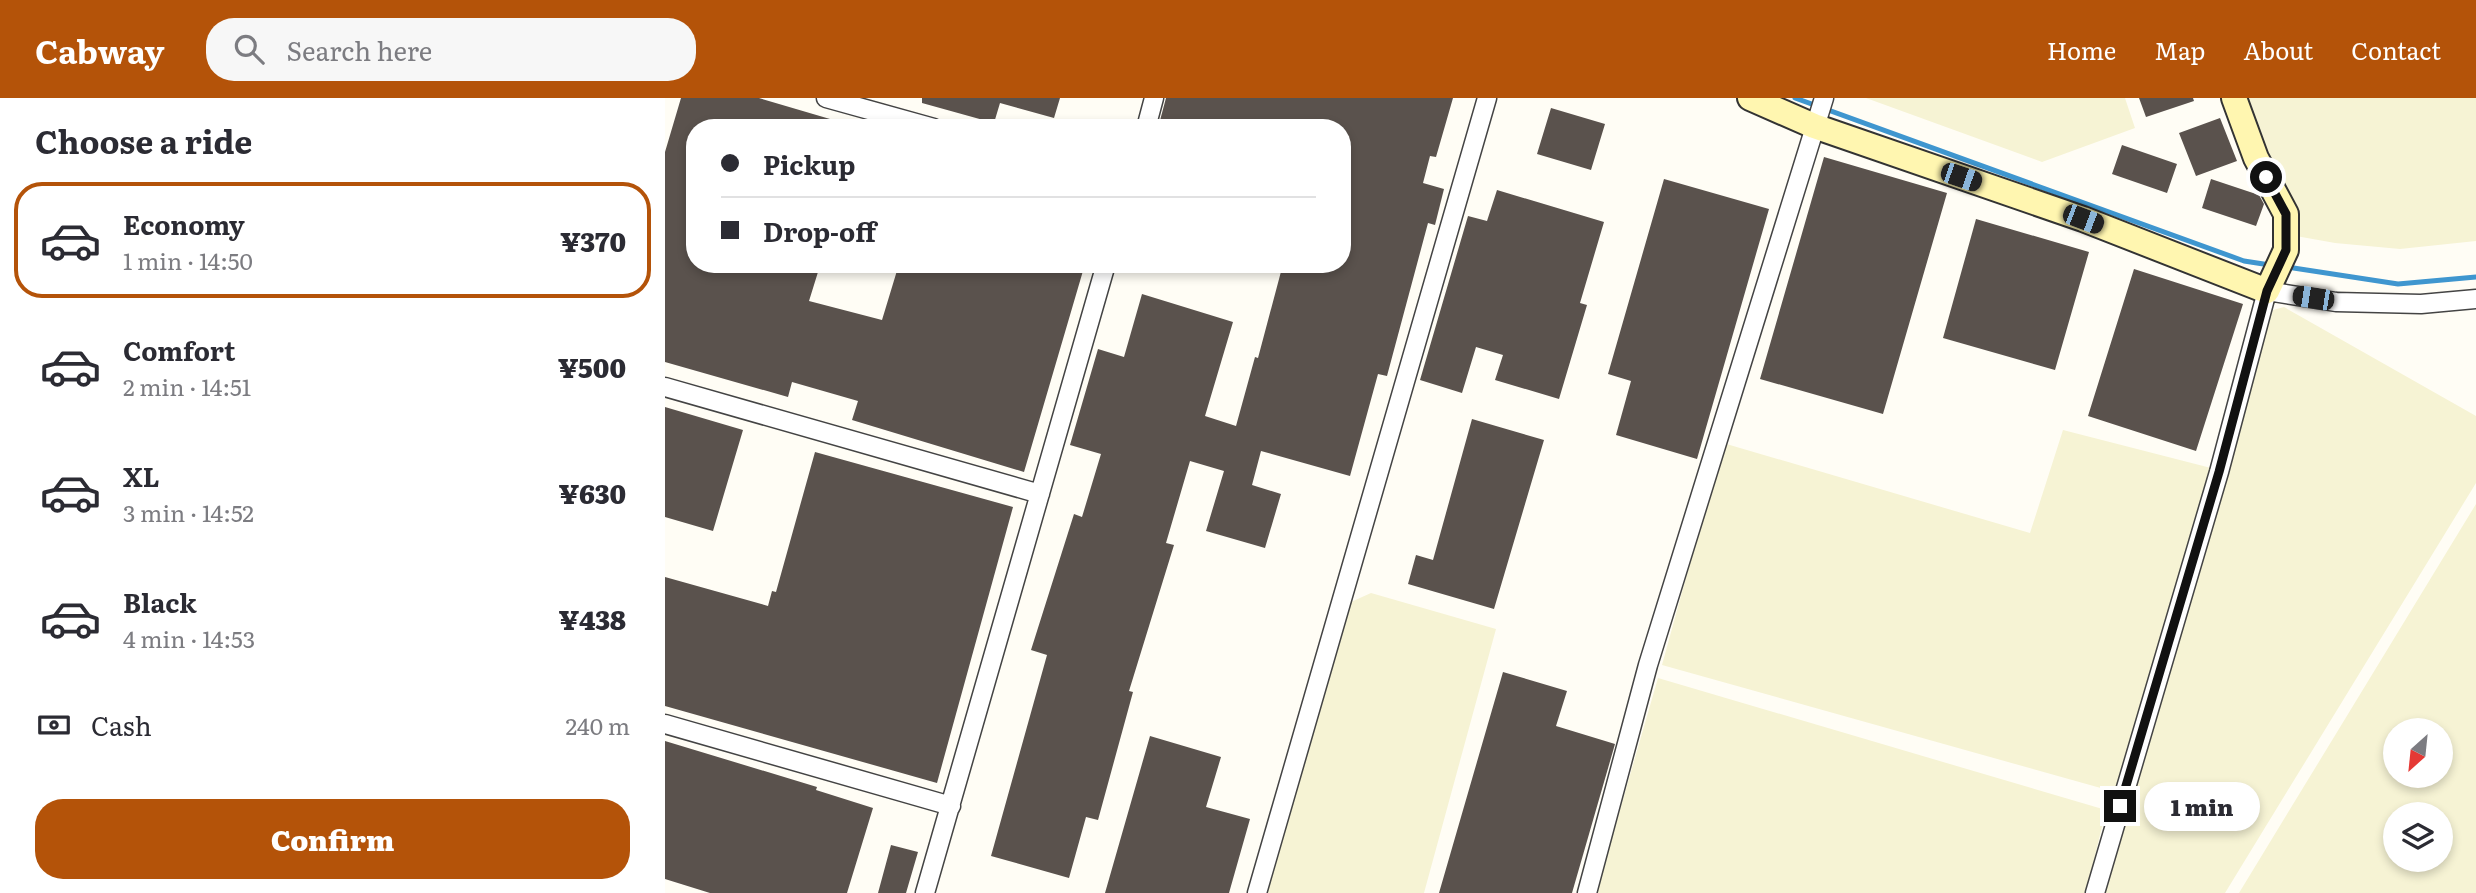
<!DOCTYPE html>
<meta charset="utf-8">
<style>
body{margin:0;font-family:Literata,serif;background:#f7f7f7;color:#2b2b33;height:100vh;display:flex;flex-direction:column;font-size:26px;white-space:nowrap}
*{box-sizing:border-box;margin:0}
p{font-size:23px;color:#7c7c81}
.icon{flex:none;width:38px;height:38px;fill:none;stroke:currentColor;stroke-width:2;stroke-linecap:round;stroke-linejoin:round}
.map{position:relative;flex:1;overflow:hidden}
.drawer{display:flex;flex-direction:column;background:#fff;width:665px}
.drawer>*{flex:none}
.banner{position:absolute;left:21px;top:21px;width:665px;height:154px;border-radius:28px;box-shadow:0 4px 10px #0003;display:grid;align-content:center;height:154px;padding:0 35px;background:#fff}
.needle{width:46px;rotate:207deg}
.tools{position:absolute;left:1718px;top:620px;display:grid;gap:14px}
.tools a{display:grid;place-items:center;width:70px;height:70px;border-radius:50%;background:#fff;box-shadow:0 4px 10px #0003;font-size:35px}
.end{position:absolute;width:32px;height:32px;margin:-16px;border:9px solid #111;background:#fff;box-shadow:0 0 0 4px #fff}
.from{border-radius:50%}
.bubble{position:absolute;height:49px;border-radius:24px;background:#fff;box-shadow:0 4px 10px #0003;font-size:23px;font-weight:800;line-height:49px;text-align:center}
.car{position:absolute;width:21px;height:42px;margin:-21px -10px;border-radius:9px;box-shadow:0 0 5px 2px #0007;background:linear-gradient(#222 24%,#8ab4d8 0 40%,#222 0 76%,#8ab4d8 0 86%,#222 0)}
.banner b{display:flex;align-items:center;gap:24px;height:66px;font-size:26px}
.banner b+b{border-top:2px solid #e1e1e2}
.banner i{width:18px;height:18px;background:#2b2b33}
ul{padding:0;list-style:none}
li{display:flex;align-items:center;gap:21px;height:116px;margin:0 14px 10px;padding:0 21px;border:4px solid transparent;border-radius:28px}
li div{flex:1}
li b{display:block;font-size:26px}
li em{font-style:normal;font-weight:800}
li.on{border-color:#b45309}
li>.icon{width:63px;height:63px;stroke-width:1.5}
h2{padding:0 35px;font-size:32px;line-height:84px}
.pay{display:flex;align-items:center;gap:18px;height:77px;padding:0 35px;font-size:26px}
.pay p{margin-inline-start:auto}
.button{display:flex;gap:14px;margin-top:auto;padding:14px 35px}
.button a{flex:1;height:80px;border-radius:28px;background:#b45309;color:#fff;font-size:28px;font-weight:800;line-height:80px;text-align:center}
header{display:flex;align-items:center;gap:42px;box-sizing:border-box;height:98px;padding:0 35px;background:#b45309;color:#fff}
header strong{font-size:33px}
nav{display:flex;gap:38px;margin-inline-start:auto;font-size:24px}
.search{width:490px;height:63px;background:#f7f7f7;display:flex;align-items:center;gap:18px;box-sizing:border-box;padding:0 24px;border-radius:28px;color:#7c7c81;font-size:26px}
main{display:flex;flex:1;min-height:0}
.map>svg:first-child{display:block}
.farmland{fill:#f6f3d4;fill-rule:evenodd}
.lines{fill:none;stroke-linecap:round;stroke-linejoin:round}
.stream{stroke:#3f96cf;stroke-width:5}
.building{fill:#5a524d}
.street-casing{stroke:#444;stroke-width:21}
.secondary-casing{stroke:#333;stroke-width:28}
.street{stroke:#fff;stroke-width:18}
.secondary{stroke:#fff6b0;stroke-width:24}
.route{stroke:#111;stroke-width:9}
</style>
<header>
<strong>Cabway</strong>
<div class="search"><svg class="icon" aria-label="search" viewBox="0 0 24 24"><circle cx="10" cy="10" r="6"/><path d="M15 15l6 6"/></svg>Search here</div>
<nav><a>Home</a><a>Map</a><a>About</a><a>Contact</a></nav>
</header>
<main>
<section class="drawer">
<h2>Choose a ride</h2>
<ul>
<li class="on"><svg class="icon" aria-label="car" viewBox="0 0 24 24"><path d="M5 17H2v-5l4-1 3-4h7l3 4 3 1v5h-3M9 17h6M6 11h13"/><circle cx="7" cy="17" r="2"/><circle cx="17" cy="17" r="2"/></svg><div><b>Economy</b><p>1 min · 14:50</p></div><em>¥370</em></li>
<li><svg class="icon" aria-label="car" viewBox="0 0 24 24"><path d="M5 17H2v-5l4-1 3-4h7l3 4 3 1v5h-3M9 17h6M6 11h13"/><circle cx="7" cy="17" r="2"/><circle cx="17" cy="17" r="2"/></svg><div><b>Comfort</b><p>2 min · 14:51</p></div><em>¥500</em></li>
<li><svg class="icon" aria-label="car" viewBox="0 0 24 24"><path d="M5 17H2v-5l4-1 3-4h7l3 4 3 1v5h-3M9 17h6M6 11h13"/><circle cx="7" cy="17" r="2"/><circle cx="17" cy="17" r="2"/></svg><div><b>XL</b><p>3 min · 14:52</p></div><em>¥630</em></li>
<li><svg class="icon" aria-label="car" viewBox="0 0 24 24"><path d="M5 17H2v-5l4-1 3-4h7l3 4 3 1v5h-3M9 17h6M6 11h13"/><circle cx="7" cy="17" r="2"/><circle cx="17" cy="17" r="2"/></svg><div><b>Black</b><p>4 min · 14:53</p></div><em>¥438</em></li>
</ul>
<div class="pay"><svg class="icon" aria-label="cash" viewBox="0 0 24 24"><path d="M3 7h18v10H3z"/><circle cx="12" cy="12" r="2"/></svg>Cash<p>240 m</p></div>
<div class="button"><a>Confirm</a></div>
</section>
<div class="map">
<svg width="1811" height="795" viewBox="0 0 1811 795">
<rect width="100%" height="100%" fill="#fffdf5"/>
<!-- farmland -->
<path class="farmland" d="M1201,0H1460L1470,30L1377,64Z
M1580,0H1811V143L1735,151L1670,145L1631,138Z
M1619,209L1811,318V385L1560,795H1438L1608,212Z
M1398,332L1546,370L1450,694L997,567L1058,345L1365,435Z
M1811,406V795H1574ZM1731,632H1776V677H1731ZM1731,716H1776V761H1731Z
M706,495L831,531L759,795H601L686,504Z
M993,580L1441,712L1421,795H931Z"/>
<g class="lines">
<!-- stream -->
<path class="stream" d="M1130,0L1579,163L1605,167
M1622,169L1733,186L1811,179"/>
</g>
<!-- building -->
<path class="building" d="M16,0H94L182,26L181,30H30V166H127L153,174L144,203L217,222L234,166H420L359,374L187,322L193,303L127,284L123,299L0,264V54Z
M257,0H395L389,20L335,5L329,25L257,5Z
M501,0H788L771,59L765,58L758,85L779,91L770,127L763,125L722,278L713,276L685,378L596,353L587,387L616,396L600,450L541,433L559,373L525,363L501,445L509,447L464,593L468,594L433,722L421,719L404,780L326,758L382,557L366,552L409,416L417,419L436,356L405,347L433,251L459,259L477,196L568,224L540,318L571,328L590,259L593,260L618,166H677V30H666L638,22L635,30H493Z
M1474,0H1528L1529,3L1481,19Z
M886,10L940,26L926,72L872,56Z
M1555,20L1572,63L1531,78L1514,35Z
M1457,47L1512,66L1502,95L1447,76Z
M1159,59L1282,95L1218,316L1095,281Z
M999,81L1104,111L1032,361L951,337L966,283L943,276Z
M1546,81L1594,97L1599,106L1591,128L1537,110Z
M832,92L939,124L915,205L922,207L894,301L830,282L838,257L811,249L797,295L755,282L803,118L822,123Z
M1311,121L1424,154L1390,272L1278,240Z
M1469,171L1578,206L1531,353L1423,318Z
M0,309L78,332L48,433L0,419Z
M807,321L879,342L829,511L743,486L751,457L768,462Z
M150,354L348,409L272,685L0,608V479L103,508L107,493L111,494Z
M838,574L902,593L891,628L950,646L907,795H774Z
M485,638L556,659L541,709L585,721L564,795H440Z
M0,643L152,689L151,692L208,710L182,795H45L0,781Z
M226,747L253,754L241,795H213Z"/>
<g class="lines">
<defs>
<path id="street" d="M161,0L269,30
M481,30L489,0
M0,289L375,396
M0,626L286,708
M260,795L441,166
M592,795L822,0
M922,795L983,567L1159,0
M1430,795L1554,374L1602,193L1671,204L1756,206L1811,201"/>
<path id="secondary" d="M1085,0L1149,28L1418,121L1602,193L1621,152V116L1591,60L1569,0"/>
</defs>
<!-- street casing -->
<use href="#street" class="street-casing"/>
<!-- secondary casing -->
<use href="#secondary" class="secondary-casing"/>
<!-- street -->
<use href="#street" class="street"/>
<!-- secondary -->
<use href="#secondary" class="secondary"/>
</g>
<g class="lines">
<!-- route -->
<path class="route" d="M1455,708L1554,374L1602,193L1621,152V116L1601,79"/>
</g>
</svg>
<div class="tools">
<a><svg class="needle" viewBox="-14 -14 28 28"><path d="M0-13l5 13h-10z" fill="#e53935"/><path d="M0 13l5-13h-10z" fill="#7c7c81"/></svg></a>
<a><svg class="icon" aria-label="layers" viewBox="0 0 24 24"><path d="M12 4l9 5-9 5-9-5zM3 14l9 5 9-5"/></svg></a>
</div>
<i class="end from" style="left:1601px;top:79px"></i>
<i class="end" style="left:1455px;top:708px"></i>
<div class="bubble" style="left:1479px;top:684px;width:116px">1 min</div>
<i class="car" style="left:1296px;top:79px;rotate:109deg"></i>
<i class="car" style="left:1418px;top:121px;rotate:111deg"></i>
<i class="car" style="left:1648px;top:200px;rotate:279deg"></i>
<div class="banner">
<b><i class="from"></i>Pickup</b>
<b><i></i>Drop-off</b>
</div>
</div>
</main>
